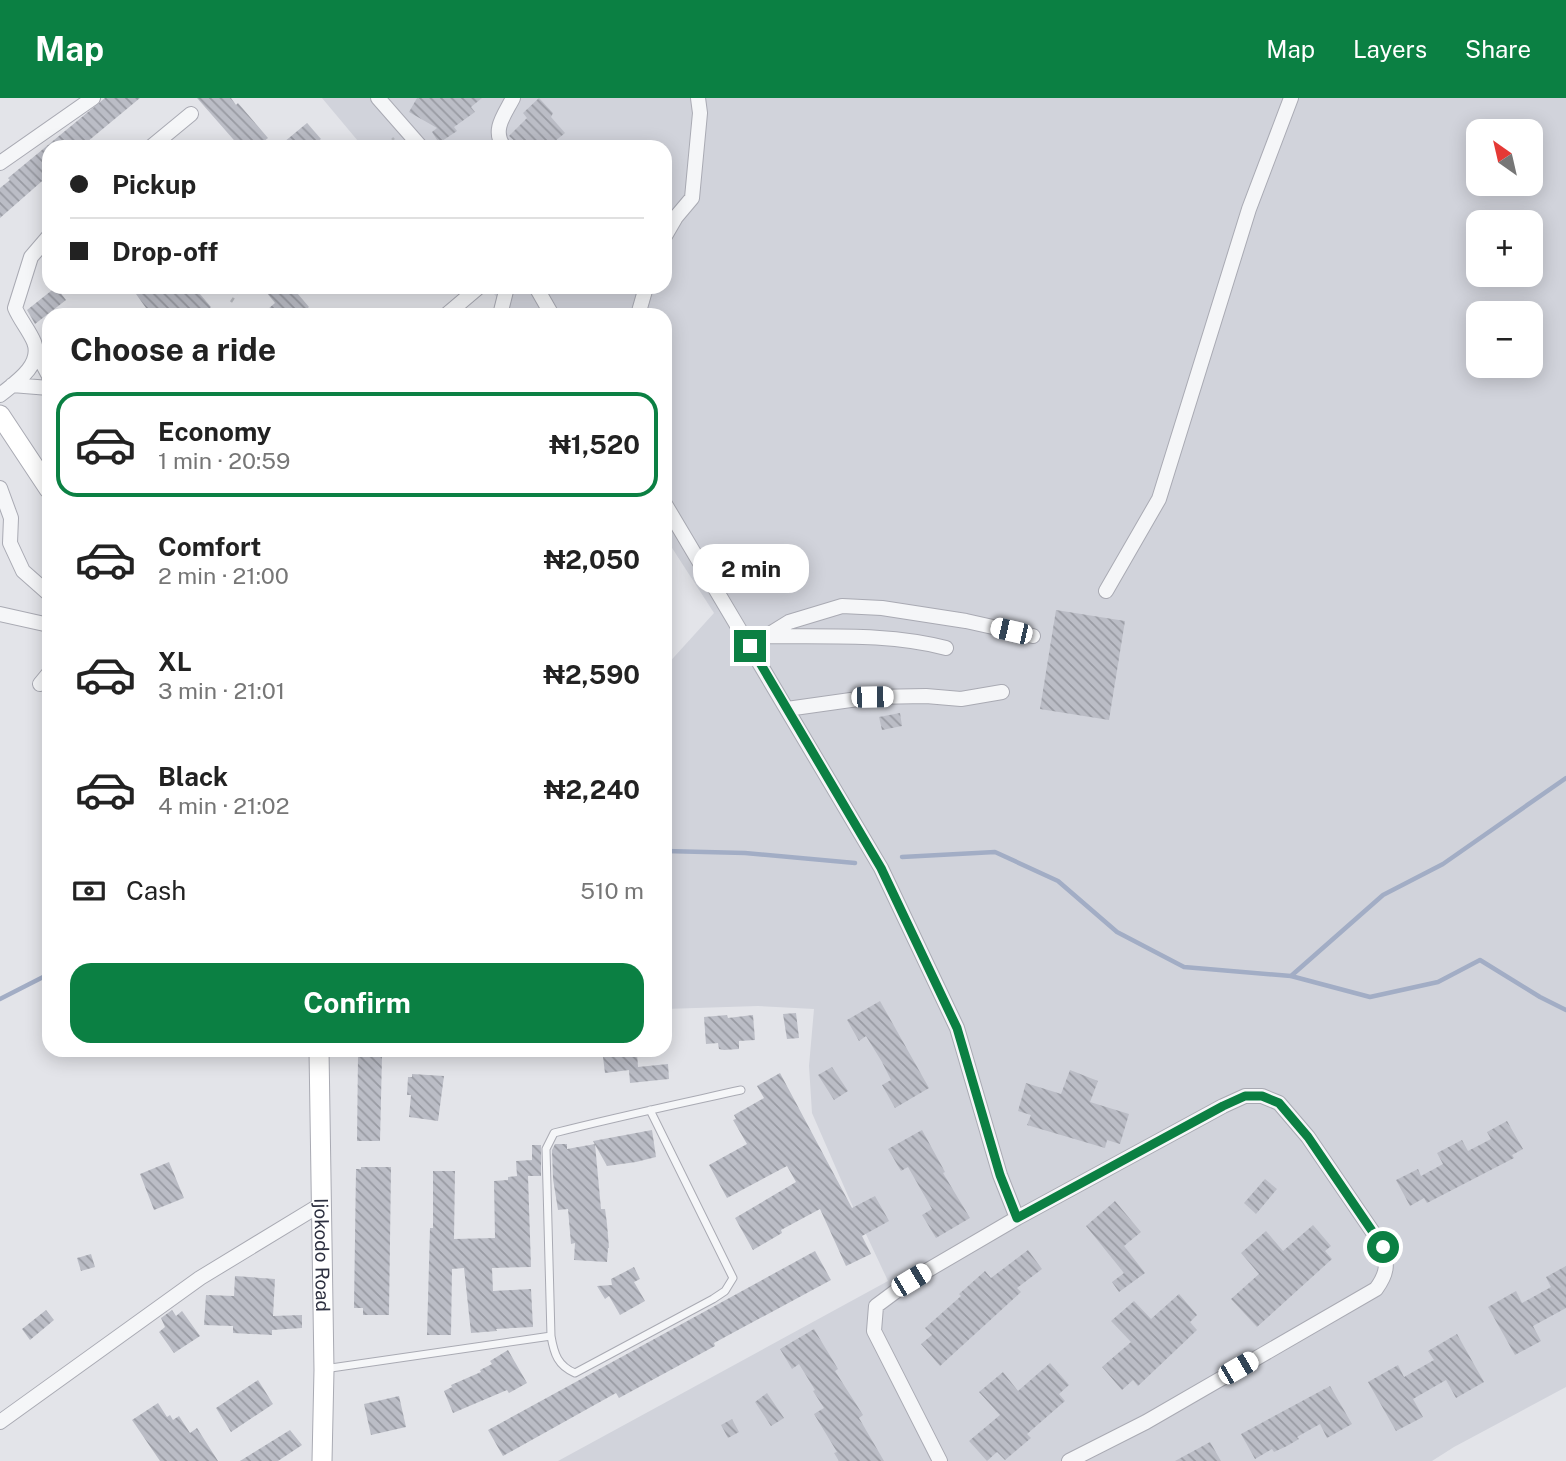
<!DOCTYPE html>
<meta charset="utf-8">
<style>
body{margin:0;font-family:"Public Sans",sans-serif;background:#f2f2f2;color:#222;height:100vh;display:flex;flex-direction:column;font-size:26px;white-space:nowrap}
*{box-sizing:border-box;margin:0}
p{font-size:23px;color:#767676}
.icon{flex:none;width:38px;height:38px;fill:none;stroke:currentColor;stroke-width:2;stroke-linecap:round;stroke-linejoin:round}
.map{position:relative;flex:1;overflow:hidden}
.side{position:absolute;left:42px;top:210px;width:630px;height:749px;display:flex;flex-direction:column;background:#fff;border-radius:21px;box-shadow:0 4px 18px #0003}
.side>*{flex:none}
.banner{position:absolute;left:42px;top:42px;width:630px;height:154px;border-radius:21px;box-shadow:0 4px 18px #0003;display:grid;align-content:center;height:154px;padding:0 28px;background:#fff}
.needle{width:46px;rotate:326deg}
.fabs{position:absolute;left:1466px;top:21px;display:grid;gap:14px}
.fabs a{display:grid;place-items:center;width:77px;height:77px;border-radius:14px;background:#fff;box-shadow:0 4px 18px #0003;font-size:35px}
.end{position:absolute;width:32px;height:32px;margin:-16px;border:9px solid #0b8043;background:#fff;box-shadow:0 0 0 4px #fff}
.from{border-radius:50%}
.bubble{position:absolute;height:49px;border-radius:21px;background:#fff;box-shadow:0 4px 18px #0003;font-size:23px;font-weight:700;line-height:49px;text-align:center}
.car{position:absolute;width:21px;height:42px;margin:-21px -10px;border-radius:9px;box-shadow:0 0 5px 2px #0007;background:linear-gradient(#fff 24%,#345 0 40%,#fff 0 76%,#345 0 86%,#fff 0)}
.banner b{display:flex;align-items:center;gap:24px;height:66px;font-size:26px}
.banner b+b{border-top:2px solid #e0e0e0}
.banner i{width:18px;height:18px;background:#222}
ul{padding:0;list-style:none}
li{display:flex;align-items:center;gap:21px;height:105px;margin:0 14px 10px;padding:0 14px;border:4px solid transparent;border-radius:21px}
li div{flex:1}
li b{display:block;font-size:26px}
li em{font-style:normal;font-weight:700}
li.on{border-color:#0b8043}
li>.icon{width:63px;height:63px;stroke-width:1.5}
h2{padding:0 28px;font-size:32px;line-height:84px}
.pay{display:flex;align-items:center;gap:18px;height:77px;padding:0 28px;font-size:26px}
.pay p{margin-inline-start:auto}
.action{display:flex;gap:14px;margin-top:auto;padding:14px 28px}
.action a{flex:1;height:80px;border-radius:21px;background:#0b8043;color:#fff;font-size:28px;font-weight:700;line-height:80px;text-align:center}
header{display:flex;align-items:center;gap:42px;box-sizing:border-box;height:98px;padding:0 35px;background:#0b8043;color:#fff}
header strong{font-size:33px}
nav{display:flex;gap:38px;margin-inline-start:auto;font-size:24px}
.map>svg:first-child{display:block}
.built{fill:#d1d3db;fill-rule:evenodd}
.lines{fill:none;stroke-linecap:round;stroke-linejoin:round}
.stream{stroke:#a2adc5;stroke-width:4.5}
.building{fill:url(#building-back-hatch)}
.service-casing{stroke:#a9aab3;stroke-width:9}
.minor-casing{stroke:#a9aab3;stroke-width:16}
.secondary-casing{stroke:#a9aab3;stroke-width:21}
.path{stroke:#b9bbc1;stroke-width:2.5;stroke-dasharray:5 5;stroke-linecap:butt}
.service{stroke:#f5f6f8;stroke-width:7}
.minor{stroke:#f5f6f8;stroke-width:14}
.secondary{stroke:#fff;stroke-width:19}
.route{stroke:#0b8043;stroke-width:9}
.labels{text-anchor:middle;stroke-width:5;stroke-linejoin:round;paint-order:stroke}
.street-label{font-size:19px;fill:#2d3040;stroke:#f2f4f7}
</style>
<header>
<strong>Map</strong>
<nav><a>Map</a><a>Layers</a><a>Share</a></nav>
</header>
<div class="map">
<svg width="1566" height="1363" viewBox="0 0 1566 1363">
<defs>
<pattern id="building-back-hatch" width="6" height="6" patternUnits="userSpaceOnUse" patternTransform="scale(1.75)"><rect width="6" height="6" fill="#bbbdc6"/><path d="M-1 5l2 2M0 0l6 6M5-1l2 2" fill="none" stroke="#989aa2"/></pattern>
</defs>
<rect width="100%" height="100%" fill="#e3e4e9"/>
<!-- built -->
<path class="built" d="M322,0H1566V1289L1454,1349L1432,1363H558L888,1183L849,1100L812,1015L809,968L814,911L758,908L665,911V569L714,515L665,439V217H512L488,189H665V49H363ZM1479,33H1531V86H1479ZM1479,124H1531V177H1479ZM1479,215H1531V268H1479Z"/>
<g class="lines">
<!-- stream -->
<path class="stream" d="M665,753L745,755L855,765
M902,759L995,754L1058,783L1117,834L1184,869L1291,878L1370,899L1438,884L1480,862L1540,899L1566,912
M1291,878L1383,797L1443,766L1566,680
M0,901L49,876"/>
</g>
<!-- building -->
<path class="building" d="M105,0H140L81,49H49V77L0,120V90L10,82L8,80Z
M197,0H231L236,7L238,5L268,40L257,49H240Z
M417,0H482L471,9L475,14L454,29L457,33L439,45L432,34L437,30L409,14Z
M539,0L553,15L551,19L565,35L548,49H521L509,38L527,20L523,15Z
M307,25L321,41L310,49H278Z
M56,189L66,202L35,226L27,212Z
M146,189H194L211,209L202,217H151L136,196Z
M262,189H292L309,209L300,217H261L275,205Z
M1056,512L1125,523L1109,622L1040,611Z
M900,615L902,628L882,632L879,619Z
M880,903L929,990L895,1010L882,987L891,982L882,964L866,938L859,943L847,922Z
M796,915L799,940L787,941L783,916Z
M727,917L728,920L753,917L755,942L739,943V951L724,952L719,951L718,945L706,946L704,919Z
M637,955L638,969L668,966L669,981L630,985L629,972L605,975L603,959Z
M358,958L382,959L380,1043H357Z
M832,969L848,993L834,1002L818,977Z
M1070,972L1098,983L1090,1004L1129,1016L1120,1046L1107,1042L1105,1050L1027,1027L1031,1017L1018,1013L1026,985L1061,996Z
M780,975L852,1110L875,1098L889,1123L862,1138L871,1156L846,1168L820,1111L781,1132L782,1135L753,1152L735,1120L796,1084L787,1068L727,1100L709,1067L747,1046L733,1022L736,1021L734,1017L764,1000L757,988Z
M412,976L444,978L438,1023L409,1019L411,997H407L408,979H412Z
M1507,1023L1523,1051L1512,1057L1514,1060L1427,1105L1424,1100L1410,1108L1396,1082L1418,1071L1421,1078L1443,1066L1437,1055L1462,1042L1468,1053L1491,1041L1487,1034Z
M652,1032L656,1059L636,1064L607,1068L593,1043Z
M922,1032L945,1074L943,1075L970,1120L936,1140L922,1117L932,1111L908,1069L901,1073L888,1051Z
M555,1046H567V1051L595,1046L601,1111H605L607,1126L609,1150H608L607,1164L574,1162L575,1145L571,1146L568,1111L558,1112L553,1081L552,1052Z
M532,1047H541V1078H528L531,1169L492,1170L493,1193L531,1191L533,1229L496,1231L497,1233L471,1235L464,1170L452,1171L451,1237H427L430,1130H433V1073H455L454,1141L495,1140L494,1083L508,1082V1079L517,1078L516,1063L532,1062Z
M169,1064L184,1100L154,1112L140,1076Z
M361,1069H391L389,1217H363V1210H354L356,1071H361Z
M1265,1081L1277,1091L1256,1116L1244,1105Z
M1115,1103L1141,1134L1124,1148L1145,1175L1119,1194L1112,1184L1124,1175L1086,1128Z
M1313,1127L1331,1148L1325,1153L1332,1161L1257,1229L1231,1201L1259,1176L1241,1155L1266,1133L1283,1153Z
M1028,1152L1042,1171L1017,1190L1021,1194L940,1268L921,1246L932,1237L925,1230L961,1198L959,1196L985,1173L991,1180Z
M815,1153L831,1182L714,1245L715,1248L619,1300L616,1295L503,1358L488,1332Z
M91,1156L95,1169L81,1173L77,1160Z
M1566,1168V1210L1533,1228L1541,1243L1515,1257L1488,1209L1516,1193L1522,1205L1551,1189L1546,1179Z
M634,1169L640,1181L634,1184L645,1203L620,1217L609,1198L605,1201L597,1188L612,1187L611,1181Z
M235,1178L275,1181L273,1218L302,1217V1230L272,1232V1237L233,1235V1228L204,1227L206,1197L234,1198Z
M1179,1196L1197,1217L1190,1224L1197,1232L1138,1288L1133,1282L1122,1292L1102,1269L1131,1244L1111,1223L1134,1203L1151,1221Z
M46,1212L54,1222L30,1242L22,1231Z
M172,1212L176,1218L182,1213L200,1238L174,1255L159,1234L165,1229L161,1220Z
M814,1231L838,1271L835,1273L863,1317L859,1320L884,1363H839L834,1355L837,1354L814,1316L824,1310L813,1293L815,1292L799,1266L792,1271L780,1251Z
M1457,1236L1484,1284L1456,1300L1446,1282L1413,1301L1423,1319L1396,1333L1368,1284L1398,1267L1404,1279L1434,1262L1428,1253Z
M508,1252L527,1285L509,1295L507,1292L453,1315L444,1293L452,1289L451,1287L481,1274L480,1272L492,1266L490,1263Z
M1050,1265L1069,1287L1059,1296L1065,1303L1027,1336L1031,1340L1005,1362L997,1354L987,1363L969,1343L1000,1317L979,1294L1003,1274L1018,1293Z
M258,1282L273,1306L231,1334L216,1310Z
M1330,1288L1352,1326L1327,1340L1320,1326L1297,1339L1299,1341L1287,1348L1274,1354L1272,1351L1255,1361L1241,1336Z
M767,1295L784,1320L771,1328L755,1304Z
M399,1298L406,1329L371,1337L364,1306Z
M158,1305L167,1319L170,1317L173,1322L179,1318L190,1335L197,1330L218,1363H160L132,1322Z
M732,1321L739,1334L728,1340L721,1327Z
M290,1332L302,1347L278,1363H240Z
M1210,1344L1221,1363H1175Z"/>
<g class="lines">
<defs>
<path id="service" d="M650,1012L733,1180L725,1193L713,1201L575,1275C558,1268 554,1256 551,1238L546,1051L554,1035C616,1019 678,1006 741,992
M324,1271L551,1238"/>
<path id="minor" d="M378,0L421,49
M151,49L191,16
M504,49C491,32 505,16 513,0
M0,65L93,0
M665,138L676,119L692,100L700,15L698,0
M536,189L552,217
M446,217L479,189
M500,217L507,189
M638,217L646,189
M37,255L49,278
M12,287L49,290
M0,297C15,285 43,267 34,244C29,232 20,222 15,210L31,159L49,138
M0,390L11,420L10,445L23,473L49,496
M665,406L881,770L957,930L1000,1077L1017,1120L1223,1008L1245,998H1262L1279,1005L1308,1039L1383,1149C1388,1167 1387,1176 1376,1191L1146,1324L1069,1363
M1106,493L1159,401L1249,111L1291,0
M0,516L49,527
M767,538C826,539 889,535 946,550
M750,548L789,524L842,508L882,510L966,523L1033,538
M40,586L49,575
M787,611L872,599L926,598L961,601L1002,594
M0,1324L200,1180L320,1107
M940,1363L874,1233L876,1208L911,1182L1017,1120"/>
<g id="secondary">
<path d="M0,317L49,391"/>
<path id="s1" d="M319,952L324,1272L322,1363"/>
</g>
</defs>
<!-- service casing -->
<use href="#service" class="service-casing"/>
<!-- minor casing -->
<use href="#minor" class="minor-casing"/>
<!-- secondary casing -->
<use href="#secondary" class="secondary-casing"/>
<!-- path -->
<path class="path" d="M385,49L394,40
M231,204L241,189"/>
<!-- service -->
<use href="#service" class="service"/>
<!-- minor -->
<use href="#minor" class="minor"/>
<!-- secondary -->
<use href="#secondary" class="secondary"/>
</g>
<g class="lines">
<!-- route -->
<path class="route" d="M750,548L881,770L957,930L1000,1077L1017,1120L1223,1008L1245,998H1262L1279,1005L1308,1039L1383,1149"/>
</g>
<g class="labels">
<!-- street labels -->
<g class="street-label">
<text dy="7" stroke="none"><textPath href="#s1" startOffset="205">Ijokodo Road</textPath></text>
</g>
</g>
</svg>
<div class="fabs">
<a><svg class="needle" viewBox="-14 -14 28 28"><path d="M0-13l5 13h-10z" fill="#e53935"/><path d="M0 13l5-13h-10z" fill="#767676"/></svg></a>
<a>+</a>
<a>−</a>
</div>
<i class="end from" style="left:1383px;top:1149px"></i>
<i class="end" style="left:750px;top:548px"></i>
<div class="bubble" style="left:693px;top:446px;width:116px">2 min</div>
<i class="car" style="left:1011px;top:533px;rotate:283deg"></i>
<i class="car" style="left:872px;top:599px;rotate:89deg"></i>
<i class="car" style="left:911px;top:1182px;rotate:59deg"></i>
<i class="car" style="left:1238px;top:1270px;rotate:60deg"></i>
<div class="banner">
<b><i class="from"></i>Pickup</b>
<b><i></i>Drop-off</b>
</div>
<section class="side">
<h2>Choose a ride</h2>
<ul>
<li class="on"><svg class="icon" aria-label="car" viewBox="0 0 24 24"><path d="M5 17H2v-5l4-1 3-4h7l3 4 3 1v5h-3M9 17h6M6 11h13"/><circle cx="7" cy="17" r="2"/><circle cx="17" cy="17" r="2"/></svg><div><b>Economy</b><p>1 min · 20:59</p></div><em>₦1,520</em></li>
<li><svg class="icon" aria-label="car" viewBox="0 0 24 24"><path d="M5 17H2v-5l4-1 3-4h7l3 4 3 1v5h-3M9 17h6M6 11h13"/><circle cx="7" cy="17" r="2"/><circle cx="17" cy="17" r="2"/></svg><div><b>Comfort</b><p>2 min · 21:00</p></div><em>₦2,050</em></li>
<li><svg class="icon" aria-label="car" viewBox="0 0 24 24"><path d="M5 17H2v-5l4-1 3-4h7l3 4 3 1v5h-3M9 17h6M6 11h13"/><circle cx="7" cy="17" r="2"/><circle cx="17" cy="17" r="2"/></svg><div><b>XL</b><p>3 min · 21:01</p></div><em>₦2,590</em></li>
<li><svg class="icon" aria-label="car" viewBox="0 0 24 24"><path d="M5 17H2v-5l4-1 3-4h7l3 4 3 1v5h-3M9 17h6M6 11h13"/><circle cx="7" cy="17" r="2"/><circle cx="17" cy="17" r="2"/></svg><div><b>Black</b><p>4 min · 21:02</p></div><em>₦2,240</em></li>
</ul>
<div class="pay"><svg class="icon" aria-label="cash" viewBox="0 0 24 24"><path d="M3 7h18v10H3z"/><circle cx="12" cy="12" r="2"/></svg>Cash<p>510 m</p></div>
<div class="action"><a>Confirm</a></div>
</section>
</div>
